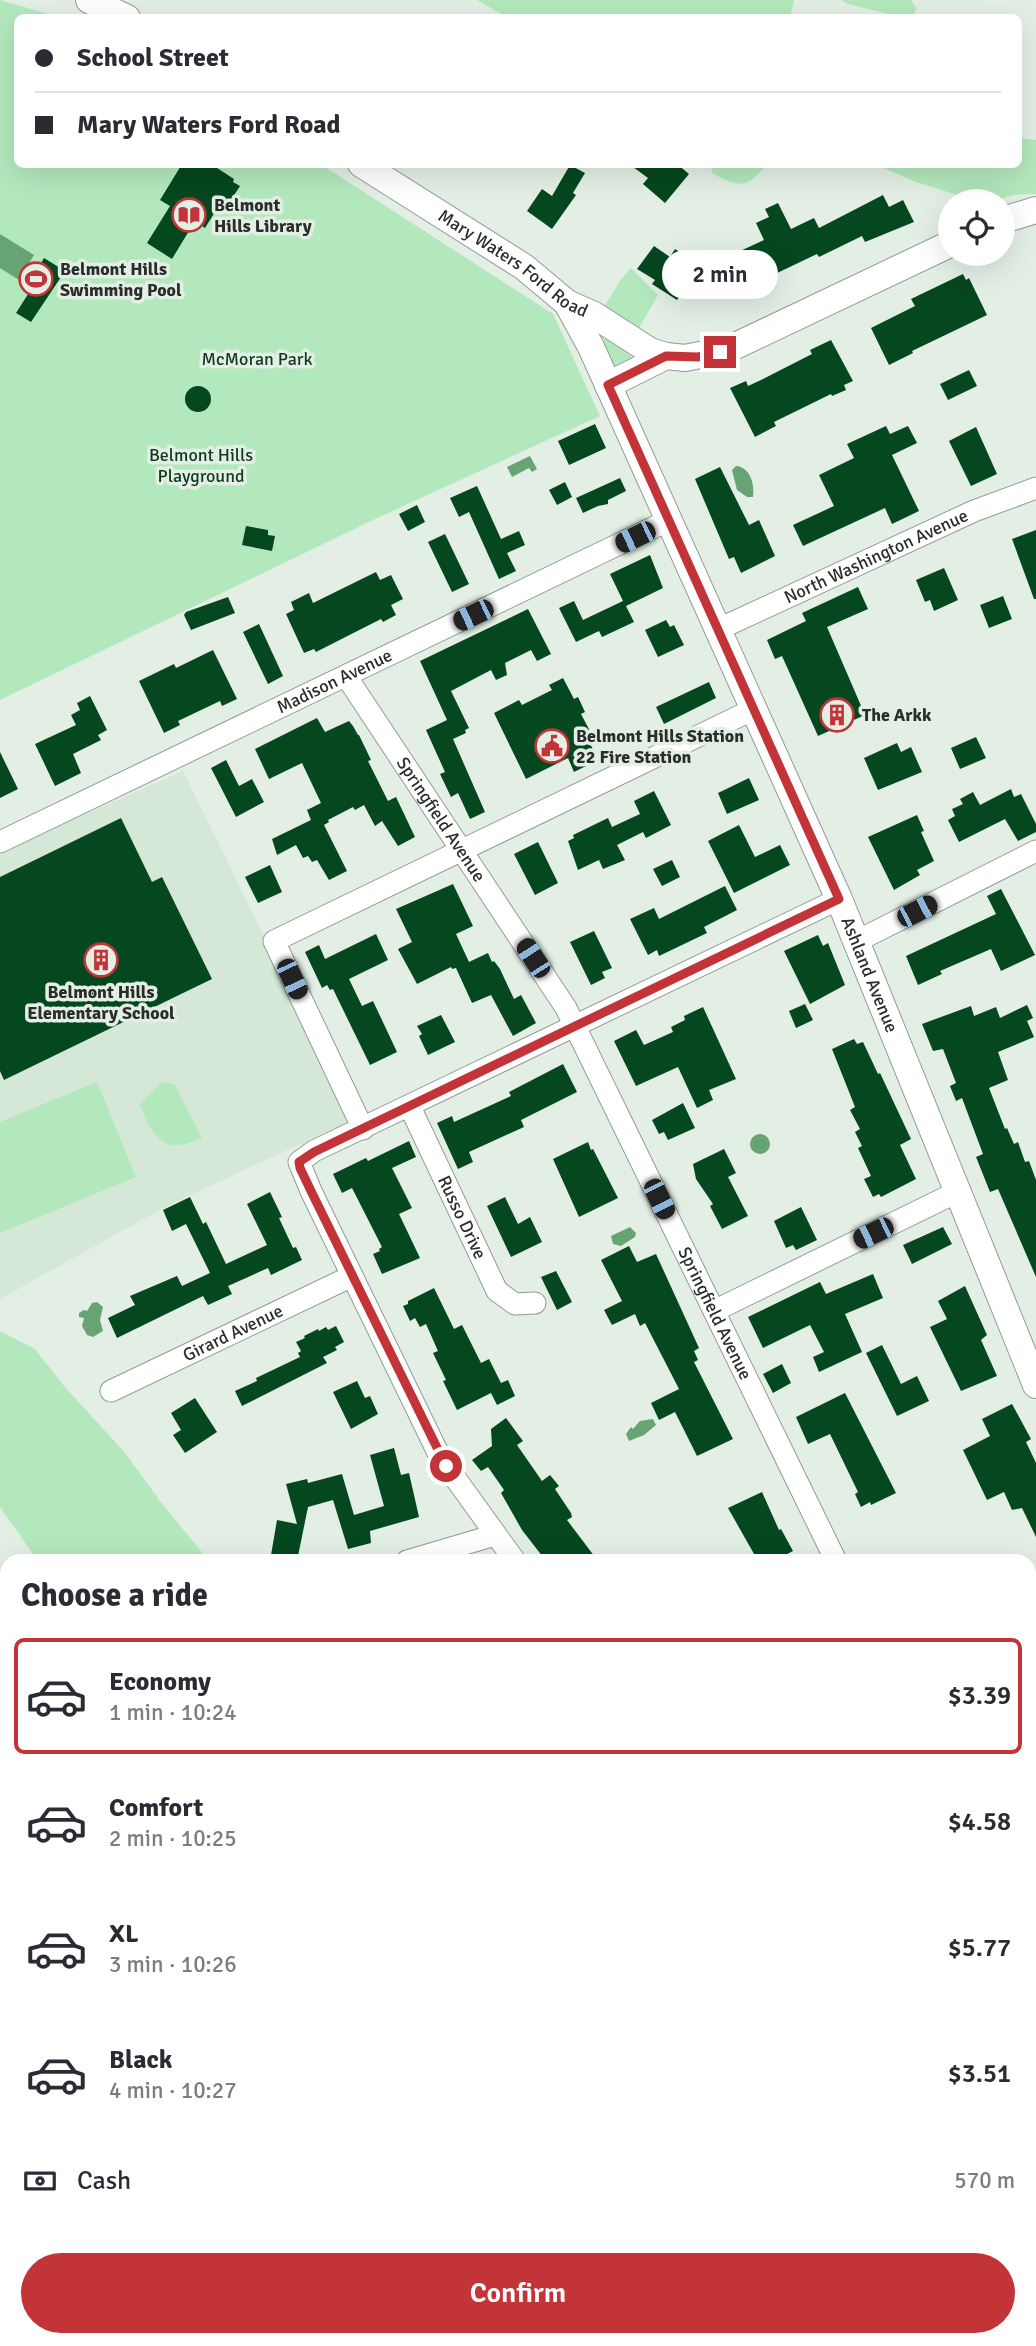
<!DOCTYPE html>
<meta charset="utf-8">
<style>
body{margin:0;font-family:Signika,sans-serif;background:#f2f2f3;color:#2b2b33;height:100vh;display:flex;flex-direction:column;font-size:26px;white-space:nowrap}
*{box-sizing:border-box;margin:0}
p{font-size:23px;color:#7c7c81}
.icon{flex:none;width:38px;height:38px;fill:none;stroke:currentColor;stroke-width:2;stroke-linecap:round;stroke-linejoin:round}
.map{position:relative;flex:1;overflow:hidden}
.panel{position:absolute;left:0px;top:1554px;width:1036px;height:793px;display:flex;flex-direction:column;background:#fff;border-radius:21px 21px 0 0;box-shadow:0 7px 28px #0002}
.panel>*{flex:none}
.guide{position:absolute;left:14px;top:14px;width:1008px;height:154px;border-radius:10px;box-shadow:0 7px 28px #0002;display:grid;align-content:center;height:154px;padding:0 21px;background:#fff}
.controls{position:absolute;left:938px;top:189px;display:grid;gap:14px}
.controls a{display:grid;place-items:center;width:77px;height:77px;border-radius:50%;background:#fff;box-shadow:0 7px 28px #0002;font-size:35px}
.end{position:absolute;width:32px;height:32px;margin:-16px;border:9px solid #c33439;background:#fff;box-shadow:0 0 0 4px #fff}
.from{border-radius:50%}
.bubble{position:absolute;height:49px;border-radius:24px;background:#fff;box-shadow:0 7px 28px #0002;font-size:23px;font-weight:600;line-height:49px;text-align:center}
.car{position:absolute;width:21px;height:42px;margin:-21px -10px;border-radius:9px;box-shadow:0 0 5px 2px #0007;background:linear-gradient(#222 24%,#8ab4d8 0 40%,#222 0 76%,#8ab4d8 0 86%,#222 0)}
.guide b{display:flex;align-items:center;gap:24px;height:66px;font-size:26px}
.guide b+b{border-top:2px solid #e1e1e2}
.guide i{width:18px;height:18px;background:#2b2b33}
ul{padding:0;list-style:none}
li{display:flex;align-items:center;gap:21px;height:116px;margin:0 14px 10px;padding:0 7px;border:4px solid transparent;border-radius:10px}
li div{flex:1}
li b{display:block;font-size:26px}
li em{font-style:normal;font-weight:600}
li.current{border-color:#c33439}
li>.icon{width:63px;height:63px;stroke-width:1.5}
h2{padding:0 21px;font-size:32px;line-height:84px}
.pay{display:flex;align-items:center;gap:18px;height:77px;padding:0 21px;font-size:26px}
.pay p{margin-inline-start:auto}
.button{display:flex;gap:14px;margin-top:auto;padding:14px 21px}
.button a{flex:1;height:80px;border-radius:42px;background:#c33439;color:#fff;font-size:28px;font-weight:600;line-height:80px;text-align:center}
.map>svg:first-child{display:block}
.built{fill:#d5e7d7}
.green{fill:#b3e8bc}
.water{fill:#68a374}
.building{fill:#05471e}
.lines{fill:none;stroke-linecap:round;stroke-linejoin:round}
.minor-casing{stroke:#919c93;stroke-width:23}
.tertiary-casing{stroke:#919c93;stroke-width:28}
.minor{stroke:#fff;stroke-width:21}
.tertiary{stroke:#fff;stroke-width:26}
.route{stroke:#c33439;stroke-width:9}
.labels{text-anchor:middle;stroke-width:7;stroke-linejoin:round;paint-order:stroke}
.poi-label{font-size:18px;font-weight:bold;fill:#2a2e2a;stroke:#e3efe5;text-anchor:start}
.street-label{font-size:18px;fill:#2a2e2a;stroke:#e3efe5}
.park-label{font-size:18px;fill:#0e3b1b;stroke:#e3efe5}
</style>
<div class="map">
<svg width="1036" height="2346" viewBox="0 0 1036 2346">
<rect width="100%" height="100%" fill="#e3efe5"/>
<!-- built -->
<path class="built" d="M183,771L354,1119L169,1205L0,1299V852Z"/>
<!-- green -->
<path class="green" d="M0,0L59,17L18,18V164L322,165L553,314L600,416L375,519L0,700Z
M477,0H794L790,17L509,18Z
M841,0H911L916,8L914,15L901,17L848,4Z
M1019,138L1036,140V194L1013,195L993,201H966L961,196L916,182L877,165L1018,164Z
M711,165V164L766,165C747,189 739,188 712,173Z
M631,268L658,295L638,330L604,307L621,279Z
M605,339H608L632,357L631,360L613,368L602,343Z
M97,1082L136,1177L0,1233V1122Z
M162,1082L175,1085L202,1138C178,1148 165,1151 149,1125C145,1118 144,1111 139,1105Z
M0,1331L35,1349L64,1386L126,1454L160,1501L209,1561H38L0,1507Z
M147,2340H444L447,2346H153Z
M578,2340H782L786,2346H574Z"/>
<!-- water -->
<path class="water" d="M0,234L34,255L19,280L0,268Z
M530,456L537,469L532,472L529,468L512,477L507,467Z
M736,466C750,467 755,484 753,497H747L737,490L732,470Z
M750 1144a10 10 0 1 1 20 0a10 10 0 1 1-20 0Z
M630,1227L636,1233L635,1237L621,1246L613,1244L611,1236Z
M97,1302L103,1307L100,1320L103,1331L93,1337L87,1335L82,1326L84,1318L79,1317V1313L84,1310L87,1311L92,1303Z
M653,1419L656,1425L644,1435L629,1441L626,1434L631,1427L633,1429L640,1421Z"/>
<!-- building -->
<path class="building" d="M182,164H211L234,179L233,182L240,186L229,203L223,199L205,228L195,221L172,259L147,243L170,206L160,200Z
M629,164H677L689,174L665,203L643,184L648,178Z
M570,165L585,173L573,193L576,195L552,229L527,211L542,189L552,196Z
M883,195L889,207L903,200L914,222L865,242L862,236L819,257L817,254L746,288L745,286L738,290L723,259L764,240L756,223L769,217L765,209L778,203L791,229L814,218L819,228Z
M654,246L670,257L675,249L690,259L686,265L696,271L677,300L652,284L655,280L637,269Z
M44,258L65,271L31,322L16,313L30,291L26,289Z
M963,274L966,280L969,278L987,315L912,351L913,353L889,365L871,328L915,306L911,299Z
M831,340L853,381L844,385L846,390L832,396L831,394L774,422L776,426L755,437L730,388L746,381L748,386L761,380L812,354L810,350Z
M969,370L977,386L948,400L940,384Z
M185 399a13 13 0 1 1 26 0a13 13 0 1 1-26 0Z
M595,424L606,448L569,465L558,441Z
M886,426L890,434L908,426L917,443L892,455L919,511L892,524L885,508L803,546L793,525L834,506L819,475L854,458L847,444Z
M976,427L997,474L971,486L949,441Z
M720,467L749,525L759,520L775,556L741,573L734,557L729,559L695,479Z
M620,478L626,491L608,500V504L598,506L583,513L576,498Z
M565,482L572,497L557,505L549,490Z
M477,486L501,539L519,531L525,545L507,553L516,571L499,579L469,512L459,517L450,498Z
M417,505L425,522L408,531L399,514Z
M246,526L268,530V535L275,536L272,551L242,545Z
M1036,530V599H1034L1012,539Z
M445,534L469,584L452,592L428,542Z
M650,555L663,588L626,606L634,622L602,637L599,631L576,642L559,608L574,601L583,620L623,601L610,574Z
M944,568L958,600L934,611L930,600L925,602L916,580Z
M376,572L380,580L391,575L403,599L391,605L396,615L383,622L381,619L316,652L314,649L304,653L286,614L294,610L291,602L309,593L313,603Z
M858,587L868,609L827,627L865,715L818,736L782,656L775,659L767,640L806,621L802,613Z
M1003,596L1012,619L989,628L980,605Z
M228,597L235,613L191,630L184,615L186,612Z
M528,609L551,654L537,661L531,650L505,663L507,675L496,680L491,670L451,691L469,728L465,730L466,733L453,739L485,812L470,819L458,793L451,797L440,774L445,772L426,730L447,720L420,661Z
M666,620L670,627L674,625L684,645L658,657L645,630Z
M259,624L283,676L268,684L243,632Z
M213,650L237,699L222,706L220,701L178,721L180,725L164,733L139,681L174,664L176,668Z
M563,678L574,699L578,697L585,712L581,714L591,733L586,735L598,760L574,772L568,758L526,779L494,713L519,700L522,705L552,690L549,685Z
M709,682L716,698L664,724L656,707Z
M90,696L107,730L98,735L101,740L73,754L81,773L55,786L35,744L76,725L71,715L80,710L77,703Z
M317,718L325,732L349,721L353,726L358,735H359L371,760L368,761L388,801L396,797L415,837L398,846L382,821L375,826L364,805L355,810L353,807L328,820L329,822L324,825L347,871L329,880L317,860L312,862L308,856L303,858L296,845L277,855L272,839L311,820L307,810L321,803L302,763L269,779L255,749Z
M976,737L986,758L960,769L951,748Z
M897,743L901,752L911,747L922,772L878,790L864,758Z
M0,752L18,789L0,798Z
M226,760L239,786L252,779L264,802L236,817L211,768Z
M749,778L759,800L727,814L718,793Z
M1011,789L1014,797L1021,794L1036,824V832L1018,841L1005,819L959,842L948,820L955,816L952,809L963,804L960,799L973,792L980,805Z
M654,791L671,825L646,838L643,832L617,845L625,860L603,869L599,860L578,870L568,841L574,838L573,835L608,818L612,827L640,814L634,801Z
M917,815L924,831L921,832L934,861L917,870L920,875L894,890L868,837Z
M121,818L152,882L162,877L212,979L4,1080L0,1071V877Z
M739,825L755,857L780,845L790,865L734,893L708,841Z
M538,842L558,883L535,895L514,854Z
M672,860L680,877L662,886L653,869Z
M270,865L282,892L258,903L245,877Z
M453,884L473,926L456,934L469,962L488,953L492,962L494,961L500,969L514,999L521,995L536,1023L513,1036L491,995L472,1003L456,968L452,969L451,967L417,984L398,949L412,942L396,909Z
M725,886L737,910L704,927L707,933L659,956L657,950L648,955L630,919L654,908L659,919Z
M1001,889L1035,955L1001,971L991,949L940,971L942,974L918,985L906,956L996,914L987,896Z
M594,931L612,968L602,972L605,978L591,985L570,942Z
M376,934L388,960L349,979L362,1006L373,1001L397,1052L370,1065L333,989L330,990L327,985L322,988L305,952L319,945L325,959Z
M818,935L823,946L828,943L845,985L810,1004L784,951Z
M805,1004L813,1020L796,1028L789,1011Z
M1027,1005L1033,1018L1027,1021L1034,1037L998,1052L1008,1080L989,1088L1005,1129L1007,1128L1014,1144L1018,1142L1025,1162L1029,1161L1036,1180V1277L998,1189L990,1192L976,1157L983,1154L962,1098L956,1101L950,1086L956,1083L943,1049L933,1051L922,1024L971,1006L974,1016L996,1007L1000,1018Z
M703,1007L736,1079L709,1090L713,1100L697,1108L678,1067L636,1086L614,1041L636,1030L644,1045L673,1032L671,1027L685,1020L684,1016Z
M441,1015L455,1042L428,1055L419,1036L422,1034L417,1026Z
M854,1039L857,1044L863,1042L878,1074L880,1073L911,1139L900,1145L916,1179L881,1197L879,1194L873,1197L864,1179L871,1176L858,1148L862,1146L855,1132L860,1129L850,1110L855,1107L832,1049Z
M563,1064L577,1092L521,1120L524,1127L469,1152L473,1162L458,1169L437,1123L452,1116L454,1122L511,1096L509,1092Z
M683,1103L695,1128L668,1140L664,1132L659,1134L652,1120Z
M409,1141L416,1157L392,1168L412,1208L399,1214L420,1258L382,1274L373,1254L380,1251L379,1249L382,1247L352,1188L342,1193L333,1174L366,1158L368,1161Z
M588,1142L591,1150L593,1149L618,1198L579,1217L553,1159Z
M724,1149L736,1173L728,1177L748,1216L722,1229L710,1206L713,1204L696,1179L693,1164Z
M270,1192L282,1217L279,1218L293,1248L296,1247L302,1260L271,1275L268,1268L228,1286L232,1294L219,1300L208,1305L203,1296L117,1338L108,1318L135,1305L130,1296L177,1276L182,1286L210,1273L186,1224L172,1231L163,1210L190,1197L203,1224L206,1222L226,1264L267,1245L247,1204Z
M505,1197L518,1224L530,1217L542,1242L511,1257L487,1206Z
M801,1207L817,1240L796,1250L793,1245L786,1248L774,1221Z
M943,1227L952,1244L912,1264L903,1245Z
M629,1246L637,1262L656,1254L699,1348L694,1351L698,1360L694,1362L733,1439L697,1456L675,1412L659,1420L651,1403L679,1389L645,1323L640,1326L635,1314L612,1325L604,1310L622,1301L601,1260Z
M556,1271L572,1302L557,1310L541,1277Z
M873,1274L883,1298L845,1314L862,1352L819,1372L813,1357L824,1352L810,1325L763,1348L748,1317L820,1282L826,1294Z
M965,1286L987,1335L981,1340L997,1376L961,1391L930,1327L947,1319L938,1301Z
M434,1288L454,1329L462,1325L481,1363L489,1359L501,1383L508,1380L515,1396L497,1405L491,1393L457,1410L443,1381L446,1380L433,1353L438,1351L426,1324L420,1327L415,1318L410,1321L403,1306L408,1304V1301Z
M336,1326L344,1342L335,1347L337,1350L323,1357L327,1363L242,1406L235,1391L257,1381L256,1378L300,1357L298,1353L301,1351L296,1342L305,1338L304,1336L318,1329L319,1331L326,1327L328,1330Z
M882,1345L901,1384L917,1376L929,1401L897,1416L866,1353Z
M782,1364L791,1383L773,1393L763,1374Z
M357,1381L365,1398L370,1396L378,1414L351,1429L333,1392Z
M845,1393L896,1493L871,1505L870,1502L861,1507L855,1494L858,1492L830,1434L808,1444L796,1417Z
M195,1398L217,1432L185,1453L173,1435L181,1430L171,1413Z
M1012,1404L1031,1439L1026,1442L1036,1463V1537L1022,1508L1012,1510L1004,1492L987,1500L963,1450L990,1436L982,1419Z
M506,1418L523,1441L517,1445L542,1481L550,1475L559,1486L555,1489L571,1513L572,1517L567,1520L598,1561H546L522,1530L501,1493L504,1490L488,1467L481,1471L472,1460L492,1446L491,1429Z
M394,1448L401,1475L409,1473L419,1517L370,1531L371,1543L348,1549L333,1500L308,1507L297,1561H270L277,1520L297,1524L286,1484L307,1479L308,1483L342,1474L354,1515L384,1506L370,1455Z
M762,1492L779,1530L781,1529L793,1551L774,1561H758L728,1508Z"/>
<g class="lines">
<defs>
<g id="minor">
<path id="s1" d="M719,629L974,511L1036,488"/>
<path id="s2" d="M346,676L566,1008L836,1561"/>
<path id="s3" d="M0,842L669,520"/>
<path d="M857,941L1036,851"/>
<path id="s4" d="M410,1107L497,1291L515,1304L535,1303"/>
<path d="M363,1129L274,941L754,709"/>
<path d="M714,1311L957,1192"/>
<path id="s5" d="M111,1391L352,1276"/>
<path d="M407,1561L495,1535"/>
<path d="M515,1561L440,1457L311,1191L299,1162L314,1151L839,899"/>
<path d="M1029,1769L1036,1775"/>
<path d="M1029,2188L1036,2179"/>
<path d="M949,2340L963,2346"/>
</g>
<g id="tertiary">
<path d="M89,0L127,18"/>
<path id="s6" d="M361,164L524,267L567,303L594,315L650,351L666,356L685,358L729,349L950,244"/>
<path d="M1003,220L1036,210"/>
<path id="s7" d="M567,303L591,347L839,899L1036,1385"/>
<path d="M608,385L666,356"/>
</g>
</defs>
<!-- minor casing -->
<use href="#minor" class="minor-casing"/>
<!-- tertiary casing -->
<use href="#tertiary" class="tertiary-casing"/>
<!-- minor -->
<use href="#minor" class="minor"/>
<!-- tertiary -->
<use href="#tertiary" class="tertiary"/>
</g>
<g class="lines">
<!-- route -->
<path class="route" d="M446,1466L311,1191L300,1168L299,1162L314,1152L839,899L608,385L666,356L698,357L720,352"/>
</g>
<!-- icons -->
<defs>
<symbol id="library-ring" viewBox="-11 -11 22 22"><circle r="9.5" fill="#e3efe5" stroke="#c33439" stroke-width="1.5"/><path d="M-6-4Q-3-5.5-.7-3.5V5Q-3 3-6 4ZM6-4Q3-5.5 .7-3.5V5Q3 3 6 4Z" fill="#c33439"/></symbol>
<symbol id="stadium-ring" viewBox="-11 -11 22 22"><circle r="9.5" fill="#e3efe5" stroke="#c33439" stroke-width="1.5"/><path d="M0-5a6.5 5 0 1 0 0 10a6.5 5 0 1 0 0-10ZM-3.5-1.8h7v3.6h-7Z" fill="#c33439"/></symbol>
<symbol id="building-ring" viewBox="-11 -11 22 22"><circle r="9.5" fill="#e3efe5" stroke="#c33439" stroke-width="1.5"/><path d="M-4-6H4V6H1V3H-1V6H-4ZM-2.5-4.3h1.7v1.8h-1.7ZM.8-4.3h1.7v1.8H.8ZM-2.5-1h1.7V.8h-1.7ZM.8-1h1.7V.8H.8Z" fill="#c33439"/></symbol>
<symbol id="civic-ring" viewBox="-11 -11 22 22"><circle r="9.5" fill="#e3efe5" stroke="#c33439" stroke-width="1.5"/><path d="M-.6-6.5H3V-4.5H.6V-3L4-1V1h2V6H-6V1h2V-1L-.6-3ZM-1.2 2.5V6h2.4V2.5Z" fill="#c33439"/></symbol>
</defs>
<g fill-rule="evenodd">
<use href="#library-ring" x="170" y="196" width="38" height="38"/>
<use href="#stadium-ring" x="17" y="260" width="38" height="38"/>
<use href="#building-ring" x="818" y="696" width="38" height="38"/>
<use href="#civic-ring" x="533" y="727" width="38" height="38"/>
<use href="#building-ring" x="82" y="941" width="38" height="38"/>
</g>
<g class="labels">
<!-- poi labels -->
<g class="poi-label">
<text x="214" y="211">Belmont<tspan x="214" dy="21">Hills Library</tspan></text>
<text x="60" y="275">Belmont Hills<tspan x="60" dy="21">Swimming Pool</tspan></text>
<text x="862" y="721">The Arkk</text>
<text x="576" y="742">Belmont Hills Station<tspan x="576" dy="21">22 Fire Station</tspan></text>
<text x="101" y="998" text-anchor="middle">Belmont Hills<tspan x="101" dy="21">Elementary School</tspan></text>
</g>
<!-- street labels -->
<g class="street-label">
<text dy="6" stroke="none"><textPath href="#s6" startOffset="182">Mary Waters Ford Road</textPath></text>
<text dy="6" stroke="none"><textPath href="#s1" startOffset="173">North Washington Avenue</textPath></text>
<text dy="6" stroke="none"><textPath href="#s3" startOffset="371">Madison Avenue</textPath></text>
<text dy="6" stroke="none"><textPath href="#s2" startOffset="172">Springfield Avenue</textPath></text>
<text dy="6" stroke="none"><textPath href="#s7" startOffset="737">Ashland Avenue</textPath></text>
<text dy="6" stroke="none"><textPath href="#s4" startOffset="122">Russo Drive</textPath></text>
<text dy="6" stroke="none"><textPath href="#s2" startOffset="738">Springfield Avenue</textPath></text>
<text dy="6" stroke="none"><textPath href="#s5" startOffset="135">Girard Avenue</textPath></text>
</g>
<!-- park labels -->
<g class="park-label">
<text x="257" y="365">McMoran Park</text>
<text x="201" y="461">Belmont Hills<tspan x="201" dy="21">Playground</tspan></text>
</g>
</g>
</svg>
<div class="controls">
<a><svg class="icon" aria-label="locate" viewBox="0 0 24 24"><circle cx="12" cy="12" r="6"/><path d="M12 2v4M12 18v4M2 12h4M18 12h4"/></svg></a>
</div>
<i class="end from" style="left:446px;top:1466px"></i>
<i class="end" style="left:720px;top:352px"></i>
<div class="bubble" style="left:662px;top:250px;width:116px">2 min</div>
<i class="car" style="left:635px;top:537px;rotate:244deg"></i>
<i class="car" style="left:473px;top:615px;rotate:244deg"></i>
<i class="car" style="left:917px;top:911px;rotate:63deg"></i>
<i class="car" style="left:533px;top:958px;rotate:327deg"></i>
<i class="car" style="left:292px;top:979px;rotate:155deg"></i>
<i class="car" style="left:659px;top:1199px;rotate:154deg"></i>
<i class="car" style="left:873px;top:1233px;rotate:244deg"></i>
<div class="guide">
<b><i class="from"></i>School Street</b>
<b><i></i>Mary Waters Ford Road</b>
</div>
<section class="panel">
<h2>Choose a ride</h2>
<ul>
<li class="current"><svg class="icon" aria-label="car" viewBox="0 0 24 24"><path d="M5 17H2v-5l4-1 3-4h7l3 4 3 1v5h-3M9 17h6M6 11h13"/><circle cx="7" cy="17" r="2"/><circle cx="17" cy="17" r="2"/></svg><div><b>Economy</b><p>1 min · 10:24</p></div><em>$3.39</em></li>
<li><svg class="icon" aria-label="car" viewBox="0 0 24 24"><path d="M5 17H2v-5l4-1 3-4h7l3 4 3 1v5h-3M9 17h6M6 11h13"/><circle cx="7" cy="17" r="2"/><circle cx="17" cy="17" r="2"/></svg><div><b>Comfort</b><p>2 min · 10:25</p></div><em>$4.58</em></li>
<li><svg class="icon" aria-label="car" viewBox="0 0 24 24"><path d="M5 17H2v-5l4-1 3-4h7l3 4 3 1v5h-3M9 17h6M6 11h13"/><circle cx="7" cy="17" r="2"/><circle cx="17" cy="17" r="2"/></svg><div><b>XL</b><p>3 min · 10:26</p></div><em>$5.77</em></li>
<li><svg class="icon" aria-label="car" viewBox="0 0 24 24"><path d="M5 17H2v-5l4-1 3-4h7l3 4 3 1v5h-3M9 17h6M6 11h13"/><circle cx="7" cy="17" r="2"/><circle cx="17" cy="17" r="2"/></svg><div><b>Black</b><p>4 min · 10:27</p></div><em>$3.51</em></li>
</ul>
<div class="pay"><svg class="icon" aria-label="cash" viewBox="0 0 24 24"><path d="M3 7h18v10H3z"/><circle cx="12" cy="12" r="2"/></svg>Cash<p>570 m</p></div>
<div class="button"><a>Confirm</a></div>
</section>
</div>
